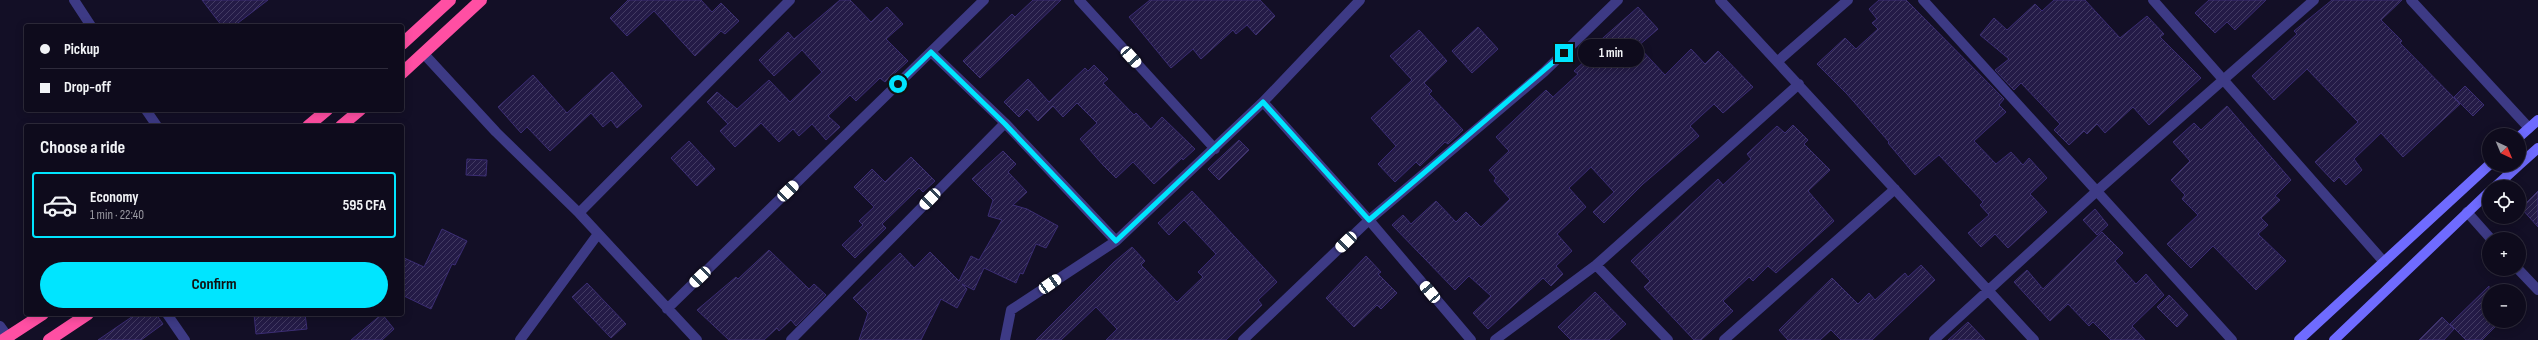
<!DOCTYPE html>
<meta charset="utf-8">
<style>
body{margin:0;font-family:"Sofia Sans Condensed",sans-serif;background:#171425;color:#f1f3f6;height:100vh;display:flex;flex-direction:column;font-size:15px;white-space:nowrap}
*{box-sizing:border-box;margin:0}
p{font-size:13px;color:#9b9ba3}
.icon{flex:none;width:22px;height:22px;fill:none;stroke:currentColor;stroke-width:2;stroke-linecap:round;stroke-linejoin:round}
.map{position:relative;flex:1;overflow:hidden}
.sheet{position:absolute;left:24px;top:124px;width:380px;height:192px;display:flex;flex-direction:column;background:#0e0b1c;border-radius:4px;box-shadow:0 2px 10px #0003,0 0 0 1px #2e2b3b}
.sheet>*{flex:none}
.banner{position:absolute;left:24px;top:24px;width:380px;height:88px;border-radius:4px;box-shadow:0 2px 10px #0003,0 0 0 1px #2e2b3b;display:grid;align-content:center;height:88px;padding:0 16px;background:#0e0b1c}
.needle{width:26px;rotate:136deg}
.controls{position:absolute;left:2482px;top:128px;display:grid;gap:8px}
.controls a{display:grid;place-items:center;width:44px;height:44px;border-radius:50%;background:#0e0b1c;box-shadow:0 2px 10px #0003,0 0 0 1px #2e2b3b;font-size:20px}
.end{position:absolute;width:18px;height:18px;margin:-9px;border:5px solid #00e5ff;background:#111;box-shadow:0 0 0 2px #111}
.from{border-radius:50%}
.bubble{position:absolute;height:28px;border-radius:14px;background:#0e0b1c;box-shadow:0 2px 10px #0003,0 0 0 1px #2e2b3b;font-size:13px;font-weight:700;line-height:28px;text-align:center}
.car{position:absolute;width:12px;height:24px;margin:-12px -6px;border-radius:5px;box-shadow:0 0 3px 1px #0007;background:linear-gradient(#fff 24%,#345 0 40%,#fff 0 76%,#345 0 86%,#fff 0)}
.banner b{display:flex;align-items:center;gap:14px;height:38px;font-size:15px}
.banner b+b{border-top:1px solid #2e2b3b}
.banner i{width:10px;height:10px;background:#f1f3f6}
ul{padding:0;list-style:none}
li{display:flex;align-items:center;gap:12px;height:66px;margin:0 8px 6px;padding:0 8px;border:2px solid #2e2b3b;border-radius:4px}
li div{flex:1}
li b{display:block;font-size:15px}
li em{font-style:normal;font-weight:700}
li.current{border-color:#00e5ff}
li>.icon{width:36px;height:36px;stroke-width:1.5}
h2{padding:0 16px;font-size:18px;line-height:48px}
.button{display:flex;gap:8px;margin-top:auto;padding:8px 16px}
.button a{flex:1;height:46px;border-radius:24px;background:#00e5ff;color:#111;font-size:16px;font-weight:700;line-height:46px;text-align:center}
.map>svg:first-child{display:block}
.building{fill:url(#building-hatch);stroke:#3b2d73}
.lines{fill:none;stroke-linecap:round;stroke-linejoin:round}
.street{stroke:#3d3a85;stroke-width:10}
.secondary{stroke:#6f6bff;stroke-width:10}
.highway{stroke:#ff4fa3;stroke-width:12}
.route{stroke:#00e5ff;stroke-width:5}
</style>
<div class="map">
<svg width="2538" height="340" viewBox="0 0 2538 340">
<defs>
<pattern id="building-hatch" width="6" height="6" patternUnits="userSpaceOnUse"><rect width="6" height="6" fill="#241b47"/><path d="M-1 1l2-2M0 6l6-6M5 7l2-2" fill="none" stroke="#433b63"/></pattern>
</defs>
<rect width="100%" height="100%" fill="#130f26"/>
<!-- building -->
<path class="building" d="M202,0H268L234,26H222Z
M628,0H701L712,12L721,3L739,21L725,34L721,31L695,56L654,11L627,36L610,18Z
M840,0H850L871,22L887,7L903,24L886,39L908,61L885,82L880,78L856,101L850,95L828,116L840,127L826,140L812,124L799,136L793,129L779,142L761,123L735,147L720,131L728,124L707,102L717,92L737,109L769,80L790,102L822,72L802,50L774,76L759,60L788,32L794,39Z
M1033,0H1061L980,78L963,61L1012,14L1015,17Z
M1150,0H1260L1275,16L1256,35L1247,25L1236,34L1233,30L1201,59L1193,49L1171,68L1129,17Z
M1879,0H1906L2004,99L1999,105L2006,112L1974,141L1996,164L2011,152L2023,165L2029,158L2047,178L2030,194L2047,212L2008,248L1995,234L1981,247L1968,233L1989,215L1980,205L1983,202L1939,155L1915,175L1888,143L1889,142L1847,94L1817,64L1845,38L1856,49L1878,29L1872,23L1877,19L1869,9Z
M2054,0H2085L2120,38L2147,16L2164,34L2160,37L2201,78L2149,125L2133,107L2105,133L2097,124L2087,134L2084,131L2069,145L2054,130L2060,124L2021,83L2014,90L1995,70L2009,59L1980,35L1994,18L2007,30L2035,4L2042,11Z
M2209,0H2266L2235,30L2227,22L2215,33L2195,13Z
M2332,0H2402L2381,20L2402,41L2400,43L2460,104L2403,157L2381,133L2354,159L2362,170L2346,185L2339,177L2334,182L2315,162L2358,122L2307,69L2274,100L2252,76L2297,34L2294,31Z
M1638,7L1658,29L1638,46L1665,75L1691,49L1705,64L1718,51L1753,87L1723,113L1714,104L1690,126L1699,136L1643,184L1604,223L1593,212L1614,192L1591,167L1569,188L1586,207L1557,234L1572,251L1556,266L1563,274L1551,286L1543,278L1488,329L1473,313L1491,296L1469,276L1455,290L1392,225L1403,215L1411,224L1436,201L1456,222L1466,212L1481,227L1510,199L1494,181L1496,178L1489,170L1509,151L1496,137L1546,90L1553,97L1578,74L1574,71L1588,58L1587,56L1597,46L1595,45Z
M1478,27L1498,49L1472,73L1452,51Z
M1419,30L1447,61L1424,83L1432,91L1429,94L1463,130L1448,144L1445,142L1420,166L1416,162L1395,182L1378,164L1396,146L1371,118L1412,80L1390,56Z
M1094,65L1108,79L1103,83L1134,115L1136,113L1151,129L1162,117L1195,149L1183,160L1182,158L1154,184L1133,162L1116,178L1103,165L1080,139L1097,123L1077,103L1063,117L1053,106L1038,121L1027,109L1019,117L1004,102L1028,79L1049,102L1085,68L1088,71Z
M612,72L642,106L617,128L611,120L603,127L591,113L550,151L527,127L521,133L498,107L533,75L567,113Z
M2465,86L2484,105L2473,116L2454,97Z
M2227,106L2291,180L2275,196L2280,200L2261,218L2268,225L2258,234L2286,261L2256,290L2213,246L2191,268L2167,244L2198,215L2182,199L2185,195L2171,180L2190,161L2173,142L2194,123L2201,130Z
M1793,125L1808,140L1804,144L1830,170L1808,191L1834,221L1776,273L1768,266L1753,281L1749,277L1723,301L1733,311L1701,340H1694L1644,287L1650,281L1631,261L1718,179L1723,185L1751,159L1747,154L1777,126L1785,133Z
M1239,140L1249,150L1219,180L1208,169Z
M689,141L715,169L697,186L671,158Z
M1003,151L1016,164L1008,172L1027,192L1013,205L1027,209L1058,226L1046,248L1036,244L1023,274L1020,273L1016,283L984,268L974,290L962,284L967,289L957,308L941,299L921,340H859L868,313L853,298L900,253L914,268L930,252L959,281L971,256L979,260L1002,220L988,216L993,200L972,179Z
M911,157L935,181L923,192L919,188L882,224L886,228L855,258L842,245L863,225L859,221L874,207L854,187L872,169L885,182Z
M467,159L487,160L486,176L466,175Z
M1192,191L1277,282L1258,300L1262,305L1226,340H1106L1117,329L1096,307L1061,340H1036L1114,262L1132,247L1145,261L1141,265L1177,302L1203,277L1198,272L1216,254L1184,220L1169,235L1158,223Z
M2538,191V227L2521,208Z
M2095,209L2108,225L2097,235L2083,220Z
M442,229L467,241L455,265L452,264L431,309L402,295V257L424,267Z
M2102,232L2123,253L2115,261L2136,284L2146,274L2164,295L2132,326L2145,340H2111L2093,322L2089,326L2068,304L2050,321L2014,282L2027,270L2043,289Z
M769,250L809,289L814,284L826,295L796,326L791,320L779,331L777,328L764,340H729L697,310L736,277L738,279Z
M1366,256L1381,272L1378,274L1397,293L1381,309L1377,305L1354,327L1326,298Z
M1921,265L1935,280L1872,340H1841L1831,330L1820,340H1788L1779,330L1832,278L1858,304L1869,293L1875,300L1905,273L1908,277Z
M587,283L626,324L611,338L572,297Z
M2489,286V321H2501L2482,340H2466L2450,324Z
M1595,292L1626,324L1609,340H1571L1558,327Z
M2169,295L2188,315L2177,327L2157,307Z
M136,314H156L163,324L141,340H98Z
M254,314H305L307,329L256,334Z
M382,314L394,329L382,340H351Z
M2442,317L2454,329L2444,340H2419Z
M1968,322L1985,340H1948Z"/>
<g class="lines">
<!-- street -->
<path class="street" d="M74,0L91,26
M1079,0L1215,149
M1720,0L2034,340
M1923,0L2232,340
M2153,0L2384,262
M2411,0L2529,128
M931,52L1005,123L1116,241
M424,54L496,132L579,213L697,340
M1778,61L1848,0
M1263,102L1369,220L1471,340
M146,110L157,126
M2467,212L2491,239
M579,213L790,0
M1596,265L1668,340
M2518,269L2538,290
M667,309L984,0
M167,314L185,340
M0,326L10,340
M520,340L598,234
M791,340L1005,123
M1005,340L1011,310L1116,241L1263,102L1360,0
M1243,340L1369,220L1544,72L1618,0
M1495,340L1596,265L1799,84
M1724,340L1895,189
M1934,340L2098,190L2314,0"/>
<!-- secondary -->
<path class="secondary" d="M2519,137L2538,120
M2519,165L2538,148
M2495,187L2519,165
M2299,340L2489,165
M2334,340L2489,192"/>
<!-- highway -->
<path class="highway" d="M402,44L450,0
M402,73L481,0
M308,126L327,110
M341,126L360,110
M3,340L43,314
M49,340L88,314"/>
</g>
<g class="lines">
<!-- route -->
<path class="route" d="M898,84L931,52L1005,124L1116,241L1263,102L1369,220L1564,53"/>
</g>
</svg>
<div class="controls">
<a><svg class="needle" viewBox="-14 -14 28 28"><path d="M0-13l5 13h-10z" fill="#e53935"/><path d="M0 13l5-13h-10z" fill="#9b9ba3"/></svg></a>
<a><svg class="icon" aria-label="locate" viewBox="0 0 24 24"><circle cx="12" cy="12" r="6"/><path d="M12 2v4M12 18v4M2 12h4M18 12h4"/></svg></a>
<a>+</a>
<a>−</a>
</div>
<i class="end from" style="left:898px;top:84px"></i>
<i class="end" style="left:1564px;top:53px"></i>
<div class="bubble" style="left:1578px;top:39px;width:66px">1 min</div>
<i class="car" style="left:1131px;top:57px;rotate:138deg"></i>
<i class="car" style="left:788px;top:191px;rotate:46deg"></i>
<i class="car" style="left:930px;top:199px;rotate:224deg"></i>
<i class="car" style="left:1346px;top:242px;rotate:226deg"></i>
<i class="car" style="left:700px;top:277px;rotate:226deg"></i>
<i class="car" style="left:1050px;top:284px;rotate:56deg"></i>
<i class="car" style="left:1430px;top:292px;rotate:320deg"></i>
<div class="banner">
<b><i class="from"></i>Pickup</b>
<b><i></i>Drop-off</b>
</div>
<section class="sheet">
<h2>Choose a ride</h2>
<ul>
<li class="current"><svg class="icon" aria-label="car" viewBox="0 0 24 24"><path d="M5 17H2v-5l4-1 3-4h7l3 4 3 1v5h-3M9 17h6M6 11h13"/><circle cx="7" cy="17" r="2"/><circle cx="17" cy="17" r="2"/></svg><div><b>Economy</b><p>1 min · 22:40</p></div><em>595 CFA</em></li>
</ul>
<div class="button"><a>Confirm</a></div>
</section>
</div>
